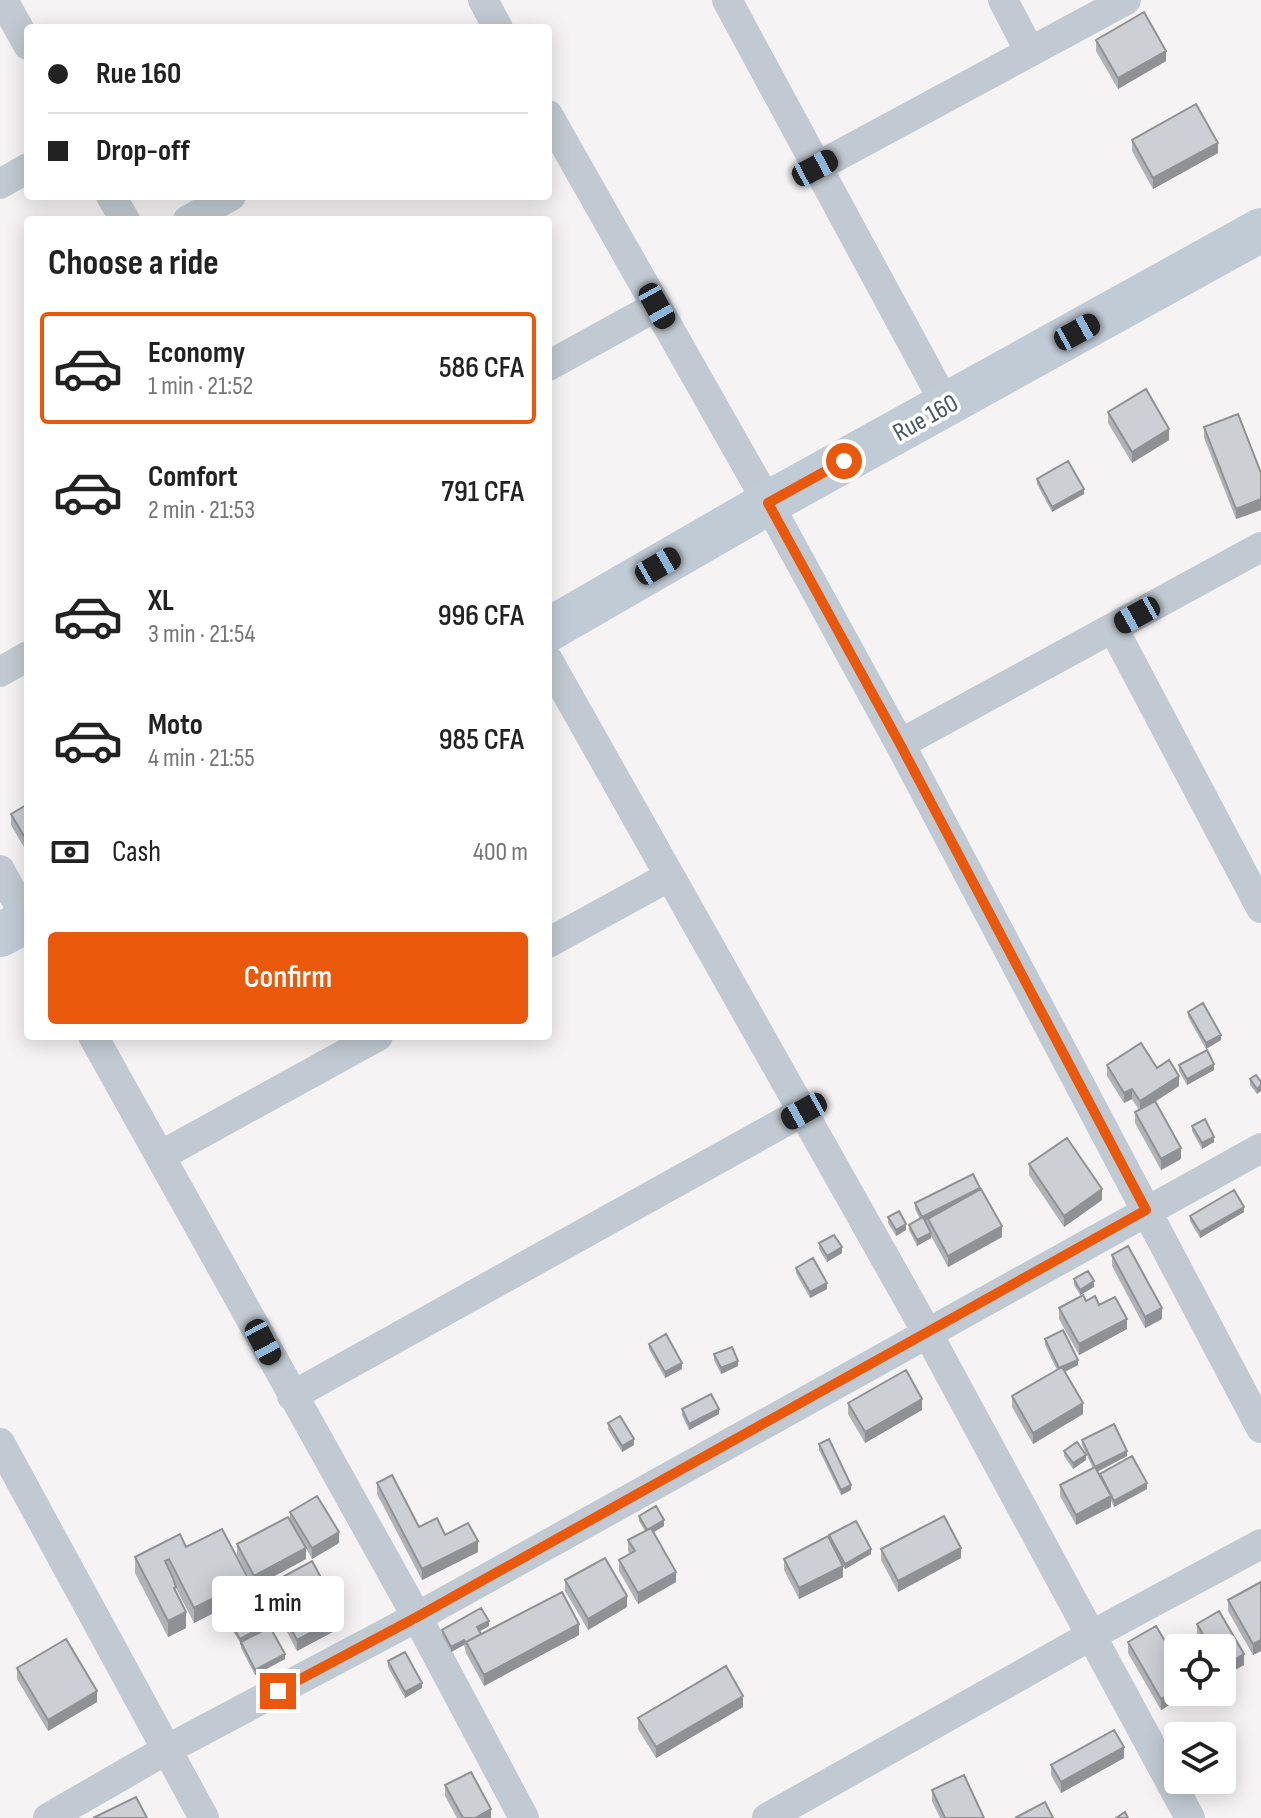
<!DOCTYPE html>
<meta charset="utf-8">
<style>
body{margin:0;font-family:"Sofia Sans Condensed",sans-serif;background:#f6f6f6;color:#222;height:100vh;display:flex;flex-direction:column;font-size:30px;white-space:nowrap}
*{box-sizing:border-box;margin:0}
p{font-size:26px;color:#767676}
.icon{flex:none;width:44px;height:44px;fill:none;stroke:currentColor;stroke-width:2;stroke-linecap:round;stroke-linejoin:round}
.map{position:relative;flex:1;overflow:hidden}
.sheet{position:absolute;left:24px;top:216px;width:528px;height:824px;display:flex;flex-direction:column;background:#fff;border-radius:8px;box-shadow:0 4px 20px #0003}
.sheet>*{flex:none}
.hud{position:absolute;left:24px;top:24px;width:528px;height:176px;border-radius:8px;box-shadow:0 4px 20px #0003;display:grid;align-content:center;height:176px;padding:0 24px;background:#fff}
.tools{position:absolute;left:1164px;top:1634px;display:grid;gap:16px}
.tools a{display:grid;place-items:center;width:72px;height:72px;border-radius:8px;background:#fff;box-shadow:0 4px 20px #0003;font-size:40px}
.end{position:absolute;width:36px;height:36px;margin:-18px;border:10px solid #ea580c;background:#fff;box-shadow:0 0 0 4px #fff}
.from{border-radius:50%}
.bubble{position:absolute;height:56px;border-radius:8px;background:#fff;box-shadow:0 4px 20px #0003;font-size:26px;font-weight:600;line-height:56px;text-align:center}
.car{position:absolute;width:24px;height:48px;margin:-24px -12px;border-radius:10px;box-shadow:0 0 6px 2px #0007;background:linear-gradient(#222 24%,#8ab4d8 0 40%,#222 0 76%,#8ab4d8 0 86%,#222 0)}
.hud b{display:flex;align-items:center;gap:28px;height:76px;font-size:30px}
.hud b+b{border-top:2px solid #e0e0e0}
.hud i{width:20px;height:20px;background:#222}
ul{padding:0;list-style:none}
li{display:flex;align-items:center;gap:24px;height:112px;margin:0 16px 12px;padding:0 8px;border:4px solid transparent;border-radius:8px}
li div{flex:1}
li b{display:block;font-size:30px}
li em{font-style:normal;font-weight:600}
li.selected{border-color:#ea580c}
li>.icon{width:72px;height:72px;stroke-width:1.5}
h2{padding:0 24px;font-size:36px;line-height:96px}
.pay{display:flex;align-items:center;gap:20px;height:88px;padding:0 24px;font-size:30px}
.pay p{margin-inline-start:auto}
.primary-button{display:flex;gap:16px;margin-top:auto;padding:16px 24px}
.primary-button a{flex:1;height:92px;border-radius:8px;background:#ea580c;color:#fff;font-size:32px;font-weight:600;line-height:92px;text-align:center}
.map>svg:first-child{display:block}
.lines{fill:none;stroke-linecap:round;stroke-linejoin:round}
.street{stroke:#c1cad2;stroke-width:30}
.secondary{stroke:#c1cbd6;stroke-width:44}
.wall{fill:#b0b2b7}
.shaded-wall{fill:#909195}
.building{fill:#cdcfd5;stroke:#909195;stroke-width:2}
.route{stroke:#ea580c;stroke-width:10}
.labels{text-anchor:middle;stroke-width:7;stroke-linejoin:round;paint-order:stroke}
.street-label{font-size:26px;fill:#4a5661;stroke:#fff}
</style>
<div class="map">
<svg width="1261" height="1818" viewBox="0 0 1261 1818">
<rect width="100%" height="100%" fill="#f5f3f3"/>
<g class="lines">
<!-- street -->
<path class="street" d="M3,0L28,45
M483,0L498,28
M727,0L946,405
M1003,0L1030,52
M548,115L768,503L900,744L1261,1428
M815,168L1126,0
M0,184L28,168
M111,196L125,220
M188,220L231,196
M548,366L657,306
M1113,628L1261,908
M548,660L928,1334L1190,1818
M0,672L28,656
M900,744L1261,547
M0,870L28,922
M548,943L670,876
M93,1036L417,1617L524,1818
M162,1155L378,1036
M292,1396L804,1111
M0,1443L204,1818
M48,1818L166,1750L417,1617L1261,1148
M767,1818L1092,1635L1261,1544"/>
<!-- secondary -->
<path class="secondary" d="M548,630L768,503L1261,230
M0,935L28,920"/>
</g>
<!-- wall -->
<path class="wall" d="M1096,40L1166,61L1118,89L1096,51Z
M1132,140L1218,153L1153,189L1132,151Z
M1108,412L1169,440L1132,463L1108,423Z
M1204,427L1261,473V510L1236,519L1204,438Z
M1037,479L1084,494L1052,512L1037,484Z
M28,804V854L11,825V814Z
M1188,1012L1221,1040L1206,1049L1188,1017Z
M1107,1065L1157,1068L1179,1086L1155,1102L1181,1159L1161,1170L1135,1123V1112L1139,1110L1132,1099L1124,1103L1107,1076Z
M1179,1065L1214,1070L1187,1085L1179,1071Z
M1250,1079L1261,1082L1257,1094L1250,1085Z
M1192,1126L1214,1142L1202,1149L1192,1131Z
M1029,1164L1102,1200L1064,1227L1029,1175Z
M980,1190L1002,1237L948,1267L931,1236V1238L917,1246L909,1230V1225L920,1219L915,1209V1203Z
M1244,1212L1200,1238L1190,1221V1216Z
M888,1217L906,1230L896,1236L888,1223Z
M819,1243L842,1253L827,1262L819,1249Z
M1112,1255L1162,1319L1145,1328L1112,1266Z
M796,1268L827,1289L810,1298L796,1273Z
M1074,1279L1094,1287L1080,1295L1074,1285Z
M1086,1301L1099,1305L1127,1329L1079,1355L1059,1319V1308Z
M1045,1339L1078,1365L1065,1372L1083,1414L1033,1444L1012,1407V1396L1057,1370L1045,1345Z
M649,1344L682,1369L665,1378L649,1349Z
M714,1354L738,1366L721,1374L714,1360Z
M848,1403L922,1410L865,1443L848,1414Z
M682,1409L719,1414L689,1430L682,1415Z
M608,1423L634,1445L622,1452L608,1429Z
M1082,1440L1127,1456L1098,1471L1100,1475L1147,1489L1114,1507L1111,1501V1507L1076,1525L1060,1496V1485L1093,1468L1082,1445Z
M819,1444L851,1490L841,1495L819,1450Z
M1064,1451L1086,1460L1073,1469L1064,1456Z
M377,1483L419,1527L445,1535L478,1552L422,1580L377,1494Z
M290,1512L339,1543L312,1559L305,1546L306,1559L254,1587L237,1555V1544L290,1520Z
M639,1516L664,1526L654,1532L676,1582L638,1604L619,1571V1560L630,1554L628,1551V1540L645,1531L639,1521Z
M828,1536L871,1554L845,1569L843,1566V1577L799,1599L784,1570V1559Z
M186,1547L249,1595L194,1623L176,1588V1592L186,1628L168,1637L135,1573V1557Z
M881,1549L961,1558L898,1592L881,1560Z
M565,1580L627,1607L588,1630L565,1591Z
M1261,1582V1651L1253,1655L1228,1611V1600Z
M268,1585L342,1627L297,1651L268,1596Z
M226,1615L269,1628L285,1659L255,1675L241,1648V1644L226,1620Z
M1197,1624L1244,1665L1222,1677V1648H1205L1197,1635Z
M489,1626L479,1631L481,1634L579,1635L484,1686L466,1653L464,1645L451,1652L442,1635V1630Z
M1128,1642L1189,1692V1693L1161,1710L1128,1653Z
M388,1661L422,1688L405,1698L388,1667Z
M17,1668L97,1702L48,1731L17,1679Z
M743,1707L656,1758L638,1729V1718Z
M1124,1758L1061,1793L1051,1775V1765Z
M445,1785L491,1818H457L445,1796Z
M932,1790L984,1818H940L932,1801Z"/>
<!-- shaded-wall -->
<path class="shaded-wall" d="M1166,51V61L1118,89V78Z
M1218,143V153L1153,189V178Z
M1169,429V440L1132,463V452Z
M1084,489V494L1052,512V507Z
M1261,499V510L1236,519V509Z
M1221,1035V1040L1206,1049V1043Z
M1214,1064V1070L1187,1085V1079Z
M1179,1076V1086L1140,1111V1101Z
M1261,1085V1091L1257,1094V1089Z
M1132,1089V1099L1124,1103V1093Z
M1214,1137V1142L1202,1149V1143Z
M1181,1148V1159L1161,1170V1159Z
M980,1188V1193L922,1222V1217Z
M1102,1189V1200L1064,1227V1216Z
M1244,1207V1212L1200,1238V1232Z
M906,1224V1230L896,1236V1230Z
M1002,1226V1237L948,1267V1256Z
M931,1233V1238L917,1246V1240Z
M842,1247V1253L827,1262V1256Z
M1094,1281V1287L1080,1295V1290Z
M827,1283V1289L810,1298V1292Z
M1162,1308V1319L1145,1328V1317Z
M1127,1319V1329L1079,1355V1344Z
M1078,1360V1365L1060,1374V1369Z
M738,1361V1366L721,1374V1368Z
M682,1363V1369L665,1378V1372Z
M922,1399V1410L865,1443V1432Z
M1083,1403V1414L1033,1444V1433Z
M719,1409V1414L689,1430V1424Z
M634,1439V1445L622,1452V1446Z
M1127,1451V1456L1095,1473V1467Z
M1086,1455V1460L1073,1469V1463Z
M1147,1483V1489L1114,1507V1501Z
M851,1485V1490L841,1495V1490Z
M1111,1496V1507L1076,1525V1515Z
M664,1520V1526L647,1536V1530Z
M339,1532V1543L312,1559V1548Z
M478,1541V1552L422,1580V1569Z
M306,1548V1559L254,1587V1576Z
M961,1548V1558L898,1592V1581Z
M871,1549V1554L845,1569V1564Z
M843,1566V1577L799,1599V1588Z
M676,1572V1582L638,1604V1593Z
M249,1580V1595L194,1623V1608Z
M627,1596V1607L588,1630V1619Z
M186,1612V1628L168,1637V1621Z
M342,1616V1627L297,1651V1640Z
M489,1621V1626L477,1633V1627Z
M269,1623V1629L240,1645V1639Z
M579,1624V1635L484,1686V1675Z
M464,1640V1645L451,1652V1647Z
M1261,1640V1651L1253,1655V1644Z
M285,1654V1659L255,1675V1670Z
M1244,1654V1665L1222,1677V1667Z
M422,1683V1688L405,1698V1692Z
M1178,1689V1692H1189V1693L1161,1710V1699Z
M97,1691V1702L48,1731V1720Z
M743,1696V1707L656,1758V1747Z
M1124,1747V1758L1061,1793V1782Z
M491,1809V1818H475Z"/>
<!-- building -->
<path class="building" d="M1144,12L1166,51L1118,78L1096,40Z
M1196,104L1218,143L1153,178L1132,140Z
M1146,389L1169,429L1132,452L1108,412Z
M1238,414L1261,473V499L1236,509L1204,427Z
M1068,461L1084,489L1052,507L1037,479Z
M28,804V843L11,814Z
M1203,1003L1221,1035L1206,1043L1188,1012Z
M1141,1043L1157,1068L1169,1060L1179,1076L1140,1101L1132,1089L1124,1093L1107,1065Z
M1207,1050L1214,1064L1187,1079L1179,1065Z
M1256,1075L1261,1082V1085L1257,1089L1250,1079Z
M1155,1101L1181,1148L1161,1159L1135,1112Z
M1205,1119L1214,1137L1202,1143L1192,1126Z
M1067,1138L1102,1189L1064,1216L1029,1164Z
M973,1174L980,1188L922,1217L915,1203Z
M981,1189L1002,1226L948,1256L928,1219Z
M1234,1190L1244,1207L1200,1232L1190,1216Z
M899,1211L906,1224L896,1230L888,1217Z
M923,1217L931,1233L917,1240L909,1225Z
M834,1235L842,1247L827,1256L819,1243Z
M1128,1246L1162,1308L1145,1317L1112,1255Z
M813,1258L827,1283L810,1292L796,1268Z
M1088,1271L1094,1281L1080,1290L1074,1279Z
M1083,1295L1086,1301L1095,1296L1099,1305L1115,1297L1127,1319L1079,1344L1059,1308Z
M1063,1330L1078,1360L1059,1368L1045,1339Z
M666,1334L682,1363L665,1372L649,1344Z
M732,1347L738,1361L721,1368L714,1354Z
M1062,1367L1083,1403L1033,1433L1012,1396Z
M906,1370L922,1399L865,1432L848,1403Z
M711,1394L719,1409L689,1424L682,1409Z
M620,1416L634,1439L622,1446L608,1423Z
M1114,1424L1127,1451L1095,1467L1082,1440Z
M829,1439L851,1485L841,1490L819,1444Z
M1077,1442L1086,1455L1073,1463L1064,1451Z
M1132,1456L1147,1483L1114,1501L1100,1474Z
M1095,1467L1111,1496L1076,1515L1060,1485Z
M392,1475L419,1527L437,1518L445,1535L468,1523L478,1541L422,1569L377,1483Z
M317,1496L339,1532L312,1548L290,1512Z
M656,1506L664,1520L647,1530L639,1516Z
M944,1516L961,1548L898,1581L881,1549Z
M288,1517L306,1548L254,1576L237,1544Z
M856,1521L871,1549L845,1564L829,1535Z
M651,1528L676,1572L638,1593L619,1560L635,1551L628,1540Z
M222,1529L249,1580L194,1608L169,1559L165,1561L173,1578L176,1587L174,1588L186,1612L168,1621L135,1557L180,1534L186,1547Z
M828,1536L843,1566L799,1588L784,1559Z
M605,1558L627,1596L588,1619L565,1580Z
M312,1561L342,1616L297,1640L268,1585Z
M1261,1582V1640L1253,1644L1228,1600Z
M562,1592L579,1624L484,1675L466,1642Z
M255,1599L269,1623L240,1639L226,1615Z
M481,1608L489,1621L477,1627L481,1634L466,1642V1644L464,1640L451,1647L442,1630Z
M1219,1611L1244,1654L1222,1667V1648H1211L1197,1624Z
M1156,1626L1178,1663V1689L1161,1699L1128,1642Z
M270,1627L285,1654L255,1670L241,1642Z
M66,1639L97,1691L48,1720L17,1668Z
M405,1652L422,1683L405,1692L388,1661Z
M726,1666L743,1696L656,1747L638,1718Z
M1114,1730L1124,1747L1061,1782L1051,1765Z
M471,1772L491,1809L475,1818H463L445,1785Z
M964,1775L984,1818H945L932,1790Z
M136,1797L147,1818H93Z
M1045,1802L1053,1818H1015Z
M1125,1812L1128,1818H1116Z"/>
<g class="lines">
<!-- route -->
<path class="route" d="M278,1691L417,1617L1146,1210L900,744L768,503L844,461"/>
</g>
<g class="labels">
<!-- street labels -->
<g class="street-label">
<text transform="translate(925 417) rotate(-29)" y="9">Rue 160</text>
</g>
</g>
</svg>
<div class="tools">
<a><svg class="icon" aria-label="locate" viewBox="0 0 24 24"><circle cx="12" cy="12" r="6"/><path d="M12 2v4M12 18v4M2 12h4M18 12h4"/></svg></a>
<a><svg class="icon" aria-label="layers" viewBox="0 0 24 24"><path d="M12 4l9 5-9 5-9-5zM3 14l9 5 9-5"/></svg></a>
</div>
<i class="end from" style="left:844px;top:461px"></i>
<i class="end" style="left:278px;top:1691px"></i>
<div class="bubble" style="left:212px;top:1576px;width:132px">1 min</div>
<i class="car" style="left:815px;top:168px;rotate:62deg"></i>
<i class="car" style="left:657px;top:306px;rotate:151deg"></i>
<i class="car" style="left:1077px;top:332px;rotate:61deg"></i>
<i class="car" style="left:658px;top:566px;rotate:60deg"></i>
<i class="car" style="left:1137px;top:615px;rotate:241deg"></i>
<i class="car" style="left:804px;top:1111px;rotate:241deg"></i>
<i class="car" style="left:263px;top:1342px;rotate:152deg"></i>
<div class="hud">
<b><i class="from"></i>Rue 160</b>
<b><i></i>Drop-off</b>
</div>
<section class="sheet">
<h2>Choose a ride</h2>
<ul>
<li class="selected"><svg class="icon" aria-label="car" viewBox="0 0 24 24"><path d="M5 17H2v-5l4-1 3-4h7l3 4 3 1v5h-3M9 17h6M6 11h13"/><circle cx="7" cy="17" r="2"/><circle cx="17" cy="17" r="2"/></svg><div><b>Economy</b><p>1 min · 21:52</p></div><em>586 CFA</em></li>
<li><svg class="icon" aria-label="car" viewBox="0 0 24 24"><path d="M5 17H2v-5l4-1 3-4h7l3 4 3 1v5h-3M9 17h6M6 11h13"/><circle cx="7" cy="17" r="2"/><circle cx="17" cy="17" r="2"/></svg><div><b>Comfort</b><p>2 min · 21:53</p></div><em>791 CFA</em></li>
<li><svg class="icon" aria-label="car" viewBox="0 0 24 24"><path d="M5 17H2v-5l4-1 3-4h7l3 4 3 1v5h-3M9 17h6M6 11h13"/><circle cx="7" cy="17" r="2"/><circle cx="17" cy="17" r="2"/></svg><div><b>XL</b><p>3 min · 21:54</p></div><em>996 CFA</em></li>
<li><svg class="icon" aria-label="car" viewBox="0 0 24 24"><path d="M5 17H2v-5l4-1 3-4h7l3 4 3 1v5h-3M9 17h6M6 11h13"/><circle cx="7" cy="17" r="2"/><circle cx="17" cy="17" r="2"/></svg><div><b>Moto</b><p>4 min · 21:55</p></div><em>985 CFA</em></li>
</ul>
<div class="pay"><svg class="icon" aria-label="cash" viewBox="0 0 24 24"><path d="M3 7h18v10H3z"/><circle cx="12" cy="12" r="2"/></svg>Cash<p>400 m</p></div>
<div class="primary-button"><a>Confirm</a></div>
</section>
</div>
